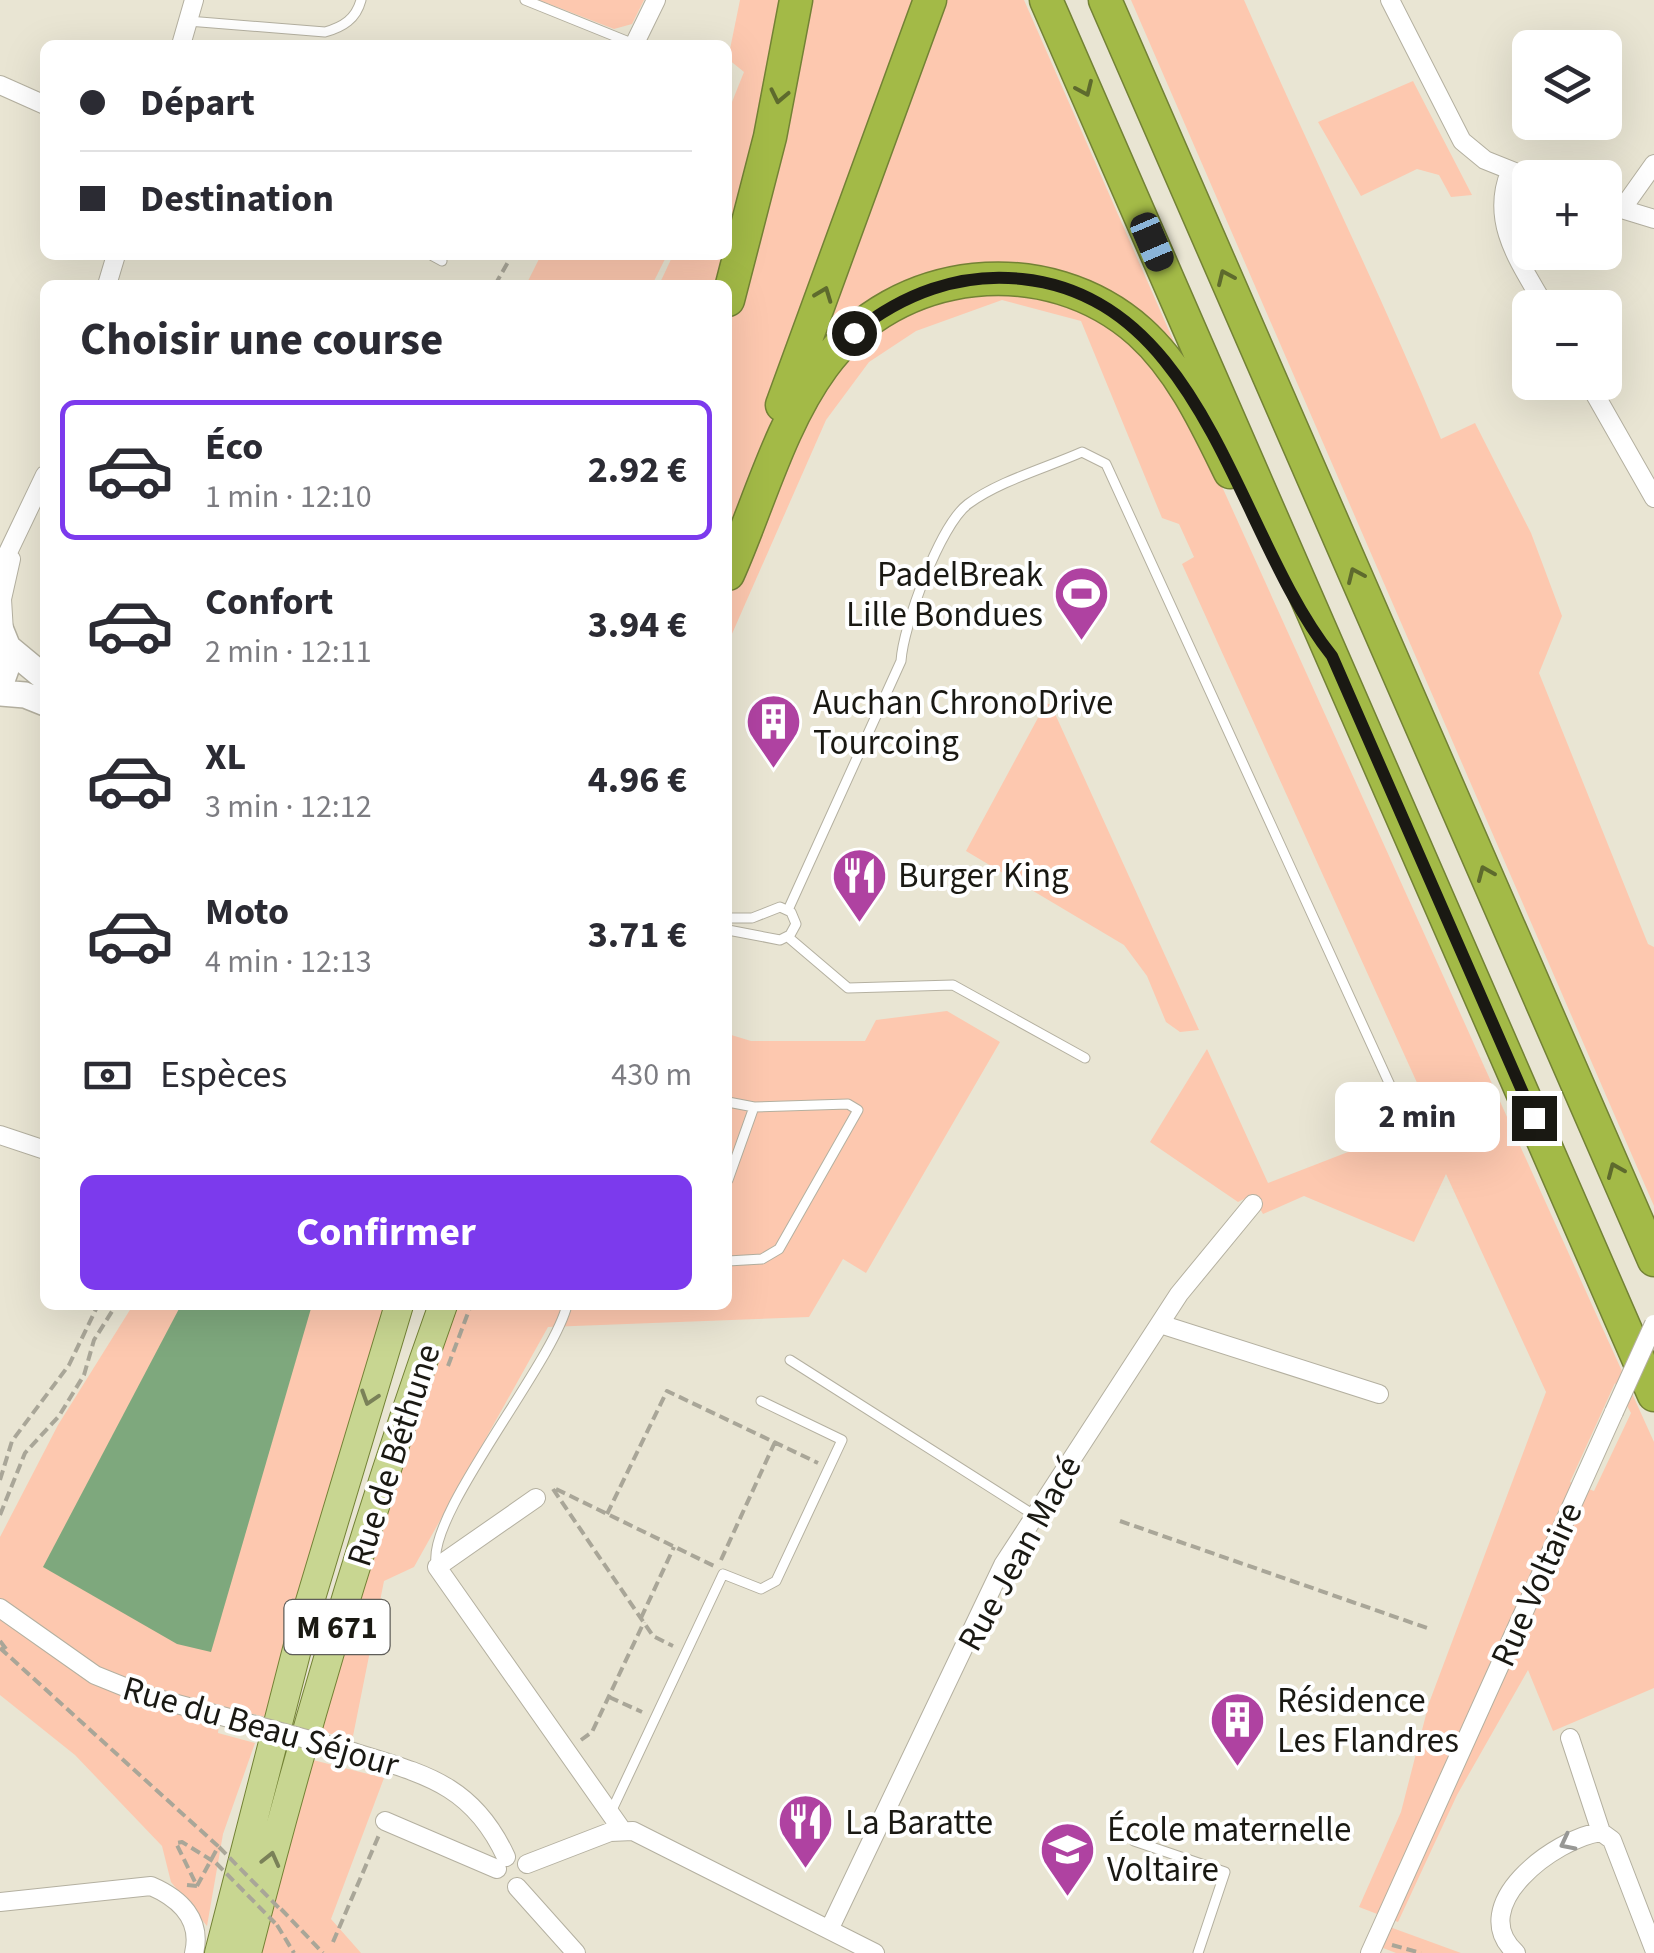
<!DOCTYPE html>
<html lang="fr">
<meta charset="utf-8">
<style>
body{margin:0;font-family:"Source Sans 3",sans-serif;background:#f2f2f3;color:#2b2b33;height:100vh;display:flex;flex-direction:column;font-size:38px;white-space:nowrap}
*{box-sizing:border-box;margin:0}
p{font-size:32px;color:#7c7c81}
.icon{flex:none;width:55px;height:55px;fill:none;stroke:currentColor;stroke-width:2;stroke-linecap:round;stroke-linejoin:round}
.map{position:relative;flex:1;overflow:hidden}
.panel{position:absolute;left:40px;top:280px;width:692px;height:1030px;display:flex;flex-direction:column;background:#fff;border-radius:15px;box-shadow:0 10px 40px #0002}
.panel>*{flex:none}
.banner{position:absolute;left:40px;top:40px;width:692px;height:220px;border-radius:15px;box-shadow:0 10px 40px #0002;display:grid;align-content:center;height:220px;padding:0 40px;background:#fff}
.tools{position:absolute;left:1512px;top:30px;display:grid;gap:20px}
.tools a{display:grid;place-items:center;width:110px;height:110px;border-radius:15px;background:#fff;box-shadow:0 10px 40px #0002;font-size:50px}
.end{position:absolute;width:45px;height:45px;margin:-22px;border:12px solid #1a1913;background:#fff;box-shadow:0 0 0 5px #fff}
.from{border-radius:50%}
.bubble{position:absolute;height:70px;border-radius:15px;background:#fff;box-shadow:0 10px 40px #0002;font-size:32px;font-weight:700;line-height:70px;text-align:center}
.car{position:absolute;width:30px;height:60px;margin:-30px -15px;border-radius:12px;box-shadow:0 0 8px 2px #0007;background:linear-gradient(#222 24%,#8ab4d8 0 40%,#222 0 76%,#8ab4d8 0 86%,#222 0)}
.banner b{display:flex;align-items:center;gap:35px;height:95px;font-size:38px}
.banner b+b{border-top:2px solid #e1e1e2}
.banner i{width:25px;height:25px;background:#2b2b33}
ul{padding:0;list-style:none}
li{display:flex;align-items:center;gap:30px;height:140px;margin:0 20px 15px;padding:0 20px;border:5px solid transparent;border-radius:15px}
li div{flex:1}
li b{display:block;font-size:38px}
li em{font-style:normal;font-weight:700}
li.current{border-color:#7c3aed}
li>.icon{width:90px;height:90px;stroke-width:1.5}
h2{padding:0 40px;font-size:45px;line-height:120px}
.pay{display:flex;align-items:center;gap:25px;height:110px;padding:0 40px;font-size:38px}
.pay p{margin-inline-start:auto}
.action{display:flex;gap:20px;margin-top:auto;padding:20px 40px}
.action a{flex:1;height:115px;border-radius:15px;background:#7c3aed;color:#fff;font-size:40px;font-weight:700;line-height:115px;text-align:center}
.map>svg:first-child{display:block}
.green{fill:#fdc8af;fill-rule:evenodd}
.water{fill:#7ea87d}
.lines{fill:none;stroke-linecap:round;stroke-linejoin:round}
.lane-casing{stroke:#b4b0a0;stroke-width:11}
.street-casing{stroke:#b4b0a0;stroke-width:20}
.secondary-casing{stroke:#b4b0a0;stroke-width:28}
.primary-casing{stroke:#738235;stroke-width:30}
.highway-casing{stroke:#738235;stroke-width:35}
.path{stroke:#a9a698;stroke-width:4;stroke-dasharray:10 5;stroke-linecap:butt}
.lane{stroke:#fff;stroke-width:9}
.street{stroke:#fff;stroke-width:18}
.secondary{stroke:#fff;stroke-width:25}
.primary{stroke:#c8d691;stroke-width:28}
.highway{stroke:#a3ba47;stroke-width:32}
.street-bridge-casing{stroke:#b4b0a0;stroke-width:20;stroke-linecap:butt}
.path-bridge{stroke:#a9a698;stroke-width:4;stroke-dasharray:10 5;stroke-linecap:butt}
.street-bridge{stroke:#fff;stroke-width:18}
.oneway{stroke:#5e6a2d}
.oneway2{stroke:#7a8158}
.oneway3{stroke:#989895}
.route{stroke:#1a1913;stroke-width:12}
.labels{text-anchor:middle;stroke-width:8;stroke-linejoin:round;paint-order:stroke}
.shield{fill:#fff;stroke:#5f5e5a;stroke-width:2.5}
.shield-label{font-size:32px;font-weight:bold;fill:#1a1913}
.poi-label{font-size:35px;fill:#1a1913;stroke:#fff;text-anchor:start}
.street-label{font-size:35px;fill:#1a1913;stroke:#fff}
</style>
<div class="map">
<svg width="1654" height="1953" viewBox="0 0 1654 1953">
<rect width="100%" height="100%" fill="#e9e5d3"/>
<!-- green -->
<path class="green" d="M539,0H644L632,24L614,29Z
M740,0H1024L1188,374L1196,429L1654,1442V1688L1553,1731L1528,1670L1457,1795L1398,1922L1359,1907L1401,1812L1429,1703L1546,1392L1446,1174L1414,1242L1304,1196L1263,1214L1252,1195L1238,1202L1150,1142L1207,1049L1268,1183L1379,1140L1428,1107L1182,564L1194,557L1179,524L1162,518L1081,321L1002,300L916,331L869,362L826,420L728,643V285H659L673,255H728V112L744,72L728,59ZM1615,1383L1631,1413L1594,1491L1570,1482Z
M1131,0H1244C1308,147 1380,291 1441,439L1475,423L1531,533L1562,616L1539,673L1648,944L1654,947V1206Z
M1413,81L1472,195L1451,197L1439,175L1417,169L1361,196L1318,122Z
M541,255H667L652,285H526Z
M1046,703L1051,705L1199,1030L1180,1032L1166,1022L1147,976L1124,945L966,851Z
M947,1011L1000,1042L866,1273L843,1259L809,1317L548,1327L414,1567L384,1581L352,1741L316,1729L454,1305H728V1034L751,1041H865L876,1020Z
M133,1305H387L266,1717L221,1707L218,1733L255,1743L223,1834L207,1926L171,1882L162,1846L75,1755L0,1695V1537L58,1425Z
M309,1759L384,1778L331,1919L361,1953H259Z
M1387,1926L1461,1953H1396L1378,1946Z"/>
<!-- water -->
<path class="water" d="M181,1305H312L211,1652L177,1644L43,1567Z"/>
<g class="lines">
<defs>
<path id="lane" d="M525,0L634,44
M188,21L325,32C343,27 356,19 361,0
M431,255L442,261
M788,910L901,661C903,626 940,525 968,504C999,481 1046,468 1082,452L1106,464L1395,1096
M728,918H752L780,907L791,912L796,924L790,935L780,940L728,930
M788,937L848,988L953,985L1085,1058
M728,1102L754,1107L848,1104L858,1110L779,1249L762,1259L728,1261
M728,1180L754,1107
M790,1360L1034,1515
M437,1567C421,1521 553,1364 567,1305
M611,1812L723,1574L761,1589L776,1581L842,1440L761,1401
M1134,1841L1225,1872L1198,1953"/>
<path id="street" d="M1390,0L1462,141L1485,160L1530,178
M181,45L194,0
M634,45L656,0
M0,85L45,105
M1510,172C1489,223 1521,264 1546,308
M1605,204L1654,219
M1622,209L1654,164
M107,285L116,255
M1588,382L1654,498
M0,569L45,475
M4,632L2,599L11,559
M0,1135L45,1150
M1160,1324L1379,1394
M536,1498L437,1567L622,1830
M0,1608L95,1675L147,1696L244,1722
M1570,1738L1601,1832
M350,1751C423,1774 472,1783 506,1857
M385,1821L497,1869
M527,1864L610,1832L633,1831L875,1953
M517,1887L576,1953
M0,1902L151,1886C181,1899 202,1920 194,1953
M829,1930L1003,1565L1179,1294L1253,1204
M1370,1953L1614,1412
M1516,1953C1464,1906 1555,1838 1601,1832L1612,1840L1654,1949"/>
<path id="secondary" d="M0,628L11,655L0,686
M10,649L45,678
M0,693L25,695L45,703"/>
<path id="primary" d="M219,1953L305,1618L399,1305
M247,1953C303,1734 367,1518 443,1305"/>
<path id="highway" d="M1046,0L1654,1395
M1105,0L1654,1260
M728,300L770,137L796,0
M782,405L930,0
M728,574C758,507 779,426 823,366C896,265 1047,249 1140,332C1181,369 1206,423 1230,472"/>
</defs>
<!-- lane casing -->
<use href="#lane" class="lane-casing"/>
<!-- street casing -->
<use href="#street" class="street-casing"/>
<!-- secondary casing -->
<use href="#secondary" class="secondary-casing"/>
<!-- primary casing -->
<use href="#primary" class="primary-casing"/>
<!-- highway casing -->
<use href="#highway" class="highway-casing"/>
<!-- path -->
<path class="path" d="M495,285L512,255
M448,1366L471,1305
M0,1480L12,1441L69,1365L98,1305
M553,1489L653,1636L673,1646
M556,1489L714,1566
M607,1514L667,1391L818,1463
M0,1515L25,1453L59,1416L84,1375L94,1340L116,1305
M1120,1521L1427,1628
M721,1560L775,1442
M641,1618L674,1547
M0,1641L9,1653
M0,1648L219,1847
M609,1697L642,1712
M581,1740L592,1732L644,1622
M187,1885L197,1886L176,1843L182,1842L216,1863
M197,1886L218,1847
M281,1909L323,1953
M277,1925L294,1953
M333,1942L379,1835
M1392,1945L1421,1953"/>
<!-- lane -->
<use href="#lane" class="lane"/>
<!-- street -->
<use href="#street" class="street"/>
<!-- secondary -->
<use href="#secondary" class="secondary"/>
<!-- primary -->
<use href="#primary" class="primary"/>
<!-- highway -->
<use href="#highway" class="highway"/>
<defs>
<path id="street-bridge" d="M1614,1412L1654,1324
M244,1722L350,1751"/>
</defs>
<!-- street-bridge casing -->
<use href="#street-bridge" class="street-bridge-casing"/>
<!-- path-bridge -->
<path class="path-bridge" d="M219,1847L279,1908
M216,1863L275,1923"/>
<!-- street-bridge -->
<use href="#street-bridge" class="street-bridge"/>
</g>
<!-- one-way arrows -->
<defs><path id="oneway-chevron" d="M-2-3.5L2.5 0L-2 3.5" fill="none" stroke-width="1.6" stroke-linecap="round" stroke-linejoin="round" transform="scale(2.5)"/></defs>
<g class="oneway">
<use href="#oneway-chevron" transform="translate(1085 89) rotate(66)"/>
<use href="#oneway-chevron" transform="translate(779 96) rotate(102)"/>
<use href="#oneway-chevron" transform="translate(1225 277) rotate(-114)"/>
<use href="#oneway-chevron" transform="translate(824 294) rotate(-69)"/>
<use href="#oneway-chevron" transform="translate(1355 575) rotate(-114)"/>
<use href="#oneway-chevron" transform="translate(1485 873) rotate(-113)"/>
<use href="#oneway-chevron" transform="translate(1615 1170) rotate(-113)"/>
</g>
<g class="oneway2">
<use href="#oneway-chevron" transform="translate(369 1398) rotate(108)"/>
<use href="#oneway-chevron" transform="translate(271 1859) rotate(-76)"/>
</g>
<use class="oneway3" href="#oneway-chevron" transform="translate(1567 1843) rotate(153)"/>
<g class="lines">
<!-- route -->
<path class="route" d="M854,333C902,294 960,272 1022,279C1206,298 1236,536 1332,656L1534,1118"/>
</g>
<!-- icons -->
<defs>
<symbol id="stadium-pin" viewBox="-11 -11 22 30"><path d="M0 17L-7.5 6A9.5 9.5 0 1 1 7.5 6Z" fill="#af42a1" stroke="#fff"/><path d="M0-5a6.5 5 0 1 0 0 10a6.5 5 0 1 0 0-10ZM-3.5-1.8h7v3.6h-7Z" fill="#fff"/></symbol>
<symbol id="building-pin" viewBox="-11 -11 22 30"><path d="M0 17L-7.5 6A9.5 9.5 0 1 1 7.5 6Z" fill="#af42a1" stroke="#fff"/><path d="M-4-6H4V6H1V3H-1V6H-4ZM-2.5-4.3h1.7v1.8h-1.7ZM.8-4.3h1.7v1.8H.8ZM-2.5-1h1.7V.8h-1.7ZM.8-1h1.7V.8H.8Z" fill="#fff"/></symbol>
<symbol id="restaurant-pin" viewBox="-11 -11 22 30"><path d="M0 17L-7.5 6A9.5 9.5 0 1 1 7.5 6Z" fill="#af42a1" stroke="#fff"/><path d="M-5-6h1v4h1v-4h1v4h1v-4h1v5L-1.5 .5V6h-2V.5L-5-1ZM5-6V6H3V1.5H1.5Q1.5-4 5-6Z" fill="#fff"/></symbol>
<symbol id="school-pin" viewBox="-11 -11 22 30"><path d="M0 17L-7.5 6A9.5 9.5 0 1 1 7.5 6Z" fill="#af42a1" stroke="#fff"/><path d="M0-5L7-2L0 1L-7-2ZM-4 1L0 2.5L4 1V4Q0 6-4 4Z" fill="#fff"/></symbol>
</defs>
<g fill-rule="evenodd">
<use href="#stadium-pin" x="1050" y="562" width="63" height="86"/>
<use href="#building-pin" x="742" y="690" width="63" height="86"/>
<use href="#restaurant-pin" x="828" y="844" width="63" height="86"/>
<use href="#building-pin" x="1206" y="1688" width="63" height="86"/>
<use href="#restaurant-pin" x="774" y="1790" width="63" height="86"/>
<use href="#school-pin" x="1036" y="1818" width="63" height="86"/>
</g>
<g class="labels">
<!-- shield labels -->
<rect class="shield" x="284.5" y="1600" width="105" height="54" rx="8"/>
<g class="shield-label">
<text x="337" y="1638">M 671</text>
</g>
<!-- poi labels -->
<g class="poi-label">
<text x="1043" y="586" text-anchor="end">PadelBreak<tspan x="1043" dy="40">Lille Bondues</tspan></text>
<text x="813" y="714">Auchan ChronoDrive<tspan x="813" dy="40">Tourcoing</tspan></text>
<text x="898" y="887">Burger King</text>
<text x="1277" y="1712">Résidence<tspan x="1277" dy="40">Les Flandres</tspan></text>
<text x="845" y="1834">La Baratte</text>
<text x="1107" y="1841">École maternelle<tspan x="1107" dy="40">Voltaire</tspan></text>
</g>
<!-- street labels -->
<g class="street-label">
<text transform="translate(393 1455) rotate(-72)" y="12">Rue de Béthune</text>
<text transform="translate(1019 1553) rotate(-61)" y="12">Rue Jean Macé</text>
<text transform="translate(1536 1584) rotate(-66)" y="12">Rue Voltaire</text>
<text transform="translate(261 1726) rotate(16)" y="12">Rue du Beau Séjour</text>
</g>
</g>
</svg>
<div class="tools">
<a><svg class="icon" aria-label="layers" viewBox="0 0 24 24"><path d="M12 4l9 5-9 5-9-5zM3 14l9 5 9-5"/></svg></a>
<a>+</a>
<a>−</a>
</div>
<i class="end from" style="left:854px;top:333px"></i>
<i class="end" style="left:1534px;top:1118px"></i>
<div class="bubble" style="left:1335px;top:1082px;width:165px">2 min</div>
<i class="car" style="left:1152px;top:242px;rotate:157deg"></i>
<div class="banner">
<b><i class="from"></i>Départ</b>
<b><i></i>Destination</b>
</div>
<section class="panel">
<h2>Choisir une course</h2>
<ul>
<li class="current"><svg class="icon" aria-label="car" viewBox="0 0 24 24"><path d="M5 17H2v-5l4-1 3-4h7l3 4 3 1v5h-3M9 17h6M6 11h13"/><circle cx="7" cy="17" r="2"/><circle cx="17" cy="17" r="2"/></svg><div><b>Éco</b><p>1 min · 12:10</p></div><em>2.92 €</em></li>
<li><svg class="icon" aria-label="car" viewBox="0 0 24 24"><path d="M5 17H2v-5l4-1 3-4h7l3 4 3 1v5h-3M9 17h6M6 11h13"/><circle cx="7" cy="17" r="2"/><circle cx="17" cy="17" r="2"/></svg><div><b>Confort</b><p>2 min · 12:11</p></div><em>3.94 €</em></li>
<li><svg class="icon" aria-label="car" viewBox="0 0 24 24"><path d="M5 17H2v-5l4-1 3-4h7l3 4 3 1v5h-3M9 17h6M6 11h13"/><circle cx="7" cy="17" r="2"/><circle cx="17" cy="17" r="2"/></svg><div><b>XL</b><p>3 min · 12:12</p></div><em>4.96 €</em></li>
<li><svg class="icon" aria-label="car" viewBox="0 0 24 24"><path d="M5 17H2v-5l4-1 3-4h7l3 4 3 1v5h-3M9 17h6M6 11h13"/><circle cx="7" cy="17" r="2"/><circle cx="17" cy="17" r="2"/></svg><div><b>Moto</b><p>4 min · 12:13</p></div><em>3.71 €</em></li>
</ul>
<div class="pay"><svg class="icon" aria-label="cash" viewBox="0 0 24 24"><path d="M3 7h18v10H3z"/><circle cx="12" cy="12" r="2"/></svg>Espèces<p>430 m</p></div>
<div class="action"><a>Confirmer</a></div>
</section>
</div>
